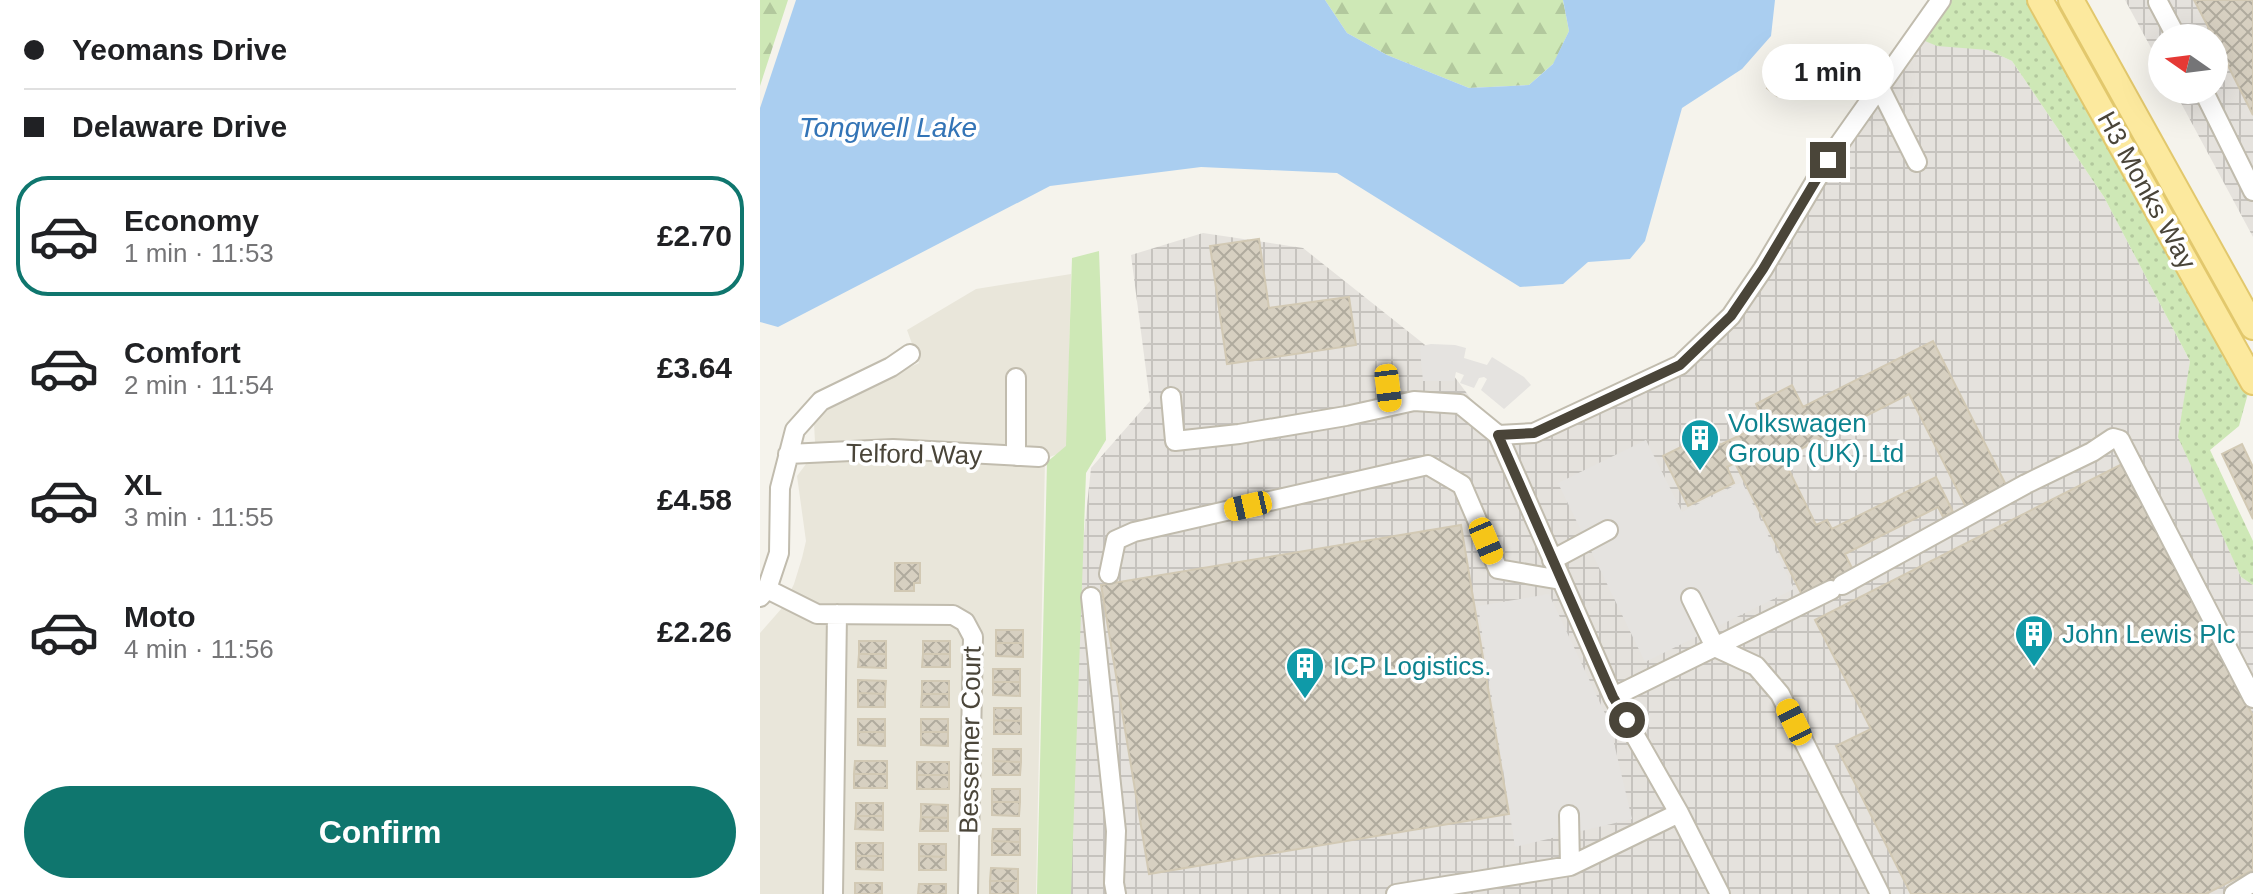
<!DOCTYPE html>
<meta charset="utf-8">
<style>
body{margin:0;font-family:Helvetica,sans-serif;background:#f2f2f2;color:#202124;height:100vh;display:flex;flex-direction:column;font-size:30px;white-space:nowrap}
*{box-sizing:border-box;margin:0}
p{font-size:26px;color:#757577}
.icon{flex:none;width:44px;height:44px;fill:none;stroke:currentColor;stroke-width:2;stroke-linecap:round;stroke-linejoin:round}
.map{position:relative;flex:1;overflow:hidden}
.panel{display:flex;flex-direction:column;background:#fff;width:760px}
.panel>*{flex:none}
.top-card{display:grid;align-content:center;height:176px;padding:0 24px;background:#fff}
.needle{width:52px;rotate:284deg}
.fabs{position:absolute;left:1388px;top:24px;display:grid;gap:16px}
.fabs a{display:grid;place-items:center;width:80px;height:80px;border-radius:50%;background:#fff;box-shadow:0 8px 32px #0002;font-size:40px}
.end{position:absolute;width:36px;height:36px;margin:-18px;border:10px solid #4a4539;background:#fff;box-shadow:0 0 0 4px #fff}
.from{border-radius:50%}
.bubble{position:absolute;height:56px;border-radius:28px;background:#fff;box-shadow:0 8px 32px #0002;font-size:26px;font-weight:700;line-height:56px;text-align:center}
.car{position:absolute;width:24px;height:48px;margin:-24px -12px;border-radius:10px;box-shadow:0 0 6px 2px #0007;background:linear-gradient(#f5c518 24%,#345 0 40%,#f5c518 0 76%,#345 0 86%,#f5c518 0)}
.top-card b{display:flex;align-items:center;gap:28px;height:76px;font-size:30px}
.top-card b+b{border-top:2px solid #e0e0e0}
.top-card i{width:20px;height:20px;background:#202124}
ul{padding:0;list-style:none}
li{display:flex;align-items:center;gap:24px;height:120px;margin:0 16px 12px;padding:0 8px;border:4px solid transparent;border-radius:32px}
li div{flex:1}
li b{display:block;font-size:30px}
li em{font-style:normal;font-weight:700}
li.selected{border-color:#0f766e}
li>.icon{width:72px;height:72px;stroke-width:1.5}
.button{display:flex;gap:16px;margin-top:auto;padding:16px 24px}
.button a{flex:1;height:92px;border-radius:48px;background:#0f766e;color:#fff;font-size:32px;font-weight:700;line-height:92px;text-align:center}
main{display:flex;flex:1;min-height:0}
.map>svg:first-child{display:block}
.residential{fill:#e9e6da}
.industrial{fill:url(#industrial-grid)}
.grass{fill:url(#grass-dots)}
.forest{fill:url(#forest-firs)}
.park{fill:#cee8b6}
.parking{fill:#e5e3e0}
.water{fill:#aacef0}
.building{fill:url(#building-cross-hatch);stroke:#d2c9b4;stroke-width:2}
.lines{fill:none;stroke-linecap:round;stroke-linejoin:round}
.minor-casing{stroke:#c1bcae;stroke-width:22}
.major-casing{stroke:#e2c86d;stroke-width:28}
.minor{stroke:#fff;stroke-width:18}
.major{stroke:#fce99e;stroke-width:24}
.route{stroke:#4a4539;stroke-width:10}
.labels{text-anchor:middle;stroke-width:7;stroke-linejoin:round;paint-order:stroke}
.street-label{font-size:26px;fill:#4a4539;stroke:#fff}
.culture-label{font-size:26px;fill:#0d838f;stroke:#fff;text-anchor:start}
.water-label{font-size:28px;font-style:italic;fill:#3374b6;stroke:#fff}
</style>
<main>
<section class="panel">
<div class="top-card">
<b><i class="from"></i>Yeomans Drive</b>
<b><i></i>Delaware Drive</b>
</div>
<ul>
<li class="selected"><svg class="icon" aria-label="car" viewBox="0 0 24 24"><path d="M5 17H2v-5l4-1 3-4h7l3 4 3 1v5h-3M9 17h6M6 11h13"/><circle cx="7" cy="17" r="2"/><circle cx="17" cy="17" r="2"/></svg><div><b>Economy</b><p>1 min · 11:53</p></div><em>£2.70</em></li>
<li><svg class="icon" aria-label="car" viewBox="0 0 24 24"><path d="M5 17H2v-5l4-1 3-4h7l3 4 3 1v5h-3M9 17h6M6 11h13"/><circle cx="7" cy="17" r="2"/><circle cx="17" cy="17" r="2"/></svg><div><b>Comfort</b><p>2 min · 11:54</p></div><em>£3.64</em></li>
<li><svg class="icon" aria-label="car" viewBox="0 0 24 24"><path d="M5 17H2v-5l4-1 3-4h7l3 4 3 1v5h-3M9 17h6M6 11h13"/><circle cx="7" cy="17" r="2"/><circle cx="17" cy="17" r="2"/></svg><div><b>XL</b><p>3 min · 11:55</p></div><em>£4.58</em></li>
<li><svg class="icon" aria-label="car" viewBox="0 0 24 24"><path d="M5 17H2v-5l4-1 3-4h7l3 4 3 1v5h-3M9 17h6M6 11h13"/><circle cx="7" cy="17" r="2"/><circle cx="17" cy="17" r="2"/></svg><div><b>Moto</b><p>4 min · 11:56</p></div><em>£2.26</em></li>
</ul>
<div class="button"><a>Confirm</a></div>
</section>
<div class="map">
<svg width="1493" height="894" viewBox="0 0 1493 894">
<defs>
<pattern id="industrial-grid" width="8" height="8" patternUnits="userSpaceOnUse" patternTransform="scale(2)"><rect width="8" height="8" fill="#e5e2dd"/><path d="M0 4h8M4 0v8" fill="none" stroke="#c6c3be"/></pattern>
<pattern id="grass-dots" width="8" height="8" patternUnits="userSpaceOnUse" patternTransform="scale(2)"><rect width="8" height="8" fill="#cee8b6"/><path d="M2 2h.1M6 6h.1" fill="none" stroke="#b2c89d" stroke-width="1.8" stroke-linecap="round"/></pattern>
<pattern id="forest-firs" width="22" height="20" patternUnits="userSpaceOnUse" patternTransform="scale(2)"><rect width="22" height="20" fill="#cee8b6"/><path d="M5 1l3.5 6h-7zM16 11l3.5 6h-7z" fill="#b2c89d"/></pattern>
<pattern id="building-cross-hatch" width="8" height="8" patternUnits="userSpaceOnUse" patternTransform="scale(2)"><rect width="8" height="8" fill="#d7d0c1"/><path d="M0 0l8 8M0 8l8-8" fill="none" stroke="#b0ab9e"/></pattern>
</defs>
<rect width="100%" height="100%" fill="#f5f3ec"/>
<!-- residential -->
<path class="residential" d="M311,274L307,450L285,459L276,894H0V633L22,608L34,584L42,558L46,541L37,476L46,464L56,461L54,423L79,399L159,363L147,330L216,289Z"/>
<!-- industrial -->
<path class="industrial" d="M1365,0H1493V237L1414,90H1454V38H1402V68Z
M1161,40L1228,50L1252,61L1344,197L1430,361L1419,437L1481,577L1493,585V894H310L313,637L331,468L390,401L371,255L443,233L543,248L679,356L738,435L919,367L1041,221Z"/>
<!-- grass -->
<path class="grass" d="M1181,0H1280L1492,379L1479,426L1450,450L1493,541V585L1481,577L1418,437L1430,361L1344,197L1252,61L1228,50L1177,46L1153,36Z"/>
<!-- forest -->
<path class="forest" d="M0,0H28L0,86Z
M565,0H803L809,31L794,63L769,85L709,88L627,55L587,33Z"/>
<!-- park -->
<path class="park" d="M339,251L346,440L326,473L311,894H277L287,462L306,446L312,258Z"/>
<!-- parking -->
<path class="parking" d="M671,344L695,345L706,348L704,358L727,365L732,357L764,377L771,385L744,409L721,390L727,379L724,377L719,378L714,388L700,383L704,375L696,372L694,381H663L660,350L661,346Z
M886,440L922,512L982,482L1034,589L885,662L798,483Z
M789,594L849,722L872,819L755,847L718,606Z"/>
<!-- water -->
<path class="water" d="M36,0H565L587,33L627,55L709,88L769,85L793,64L809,31L803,0H1015L1011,36L982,69L922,108L885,241L870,259L828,262L803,284L760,287L577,173L441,167L290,186L18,327L0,322V108Z"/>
<!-- building -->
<path class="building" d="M1434,0H1493V115L1454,38Z
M1023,66L1034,73L1017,96L1007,88Z
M499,239L509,308L589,297L596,345L467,364L450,246Z
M1173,341L1247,487L1206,507L1149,394L1023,458L1056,525L1067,520L1072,529L1176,477L1193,512L1183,517L1178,507L1085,554L1093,570L1042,595L975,463L967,467L974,483L928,506L903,456L953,431L960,445L1005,423L996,404L1032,385L1043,407Z
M1482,444L1493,467V519L1462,454Z
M1364,463L1493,716V870L1446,894H1151L1076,746L1111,729L1055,620Z
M701,525L749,814L389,874L341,585Z
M135,563H160V583H154V591H135Z
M236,630H263V643H236Z
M99,641H126V654H99Z
M163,641H190V654H163Z
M236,643H263V657L236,656Z
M99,654H126V668L98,667Z
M163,654H190V667H162Z
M233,669H260V682H233Z
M98,680L126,681L125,694L98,693Z
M162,681H189V694H162Z
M233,682H260V696L233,695Z
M98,693L125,694V707H98Z
M162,694H189V707H161Z
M234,708H261V721L234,720Z
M98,719H125V732H98Z
M161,719H188V732H161Z
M234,720L261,721V734H234Z
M98,732H125V746L98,745Z
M161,732H188V746L161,745Z
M233,749H261V762L233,761Z
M95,761H127V774H94Z
M233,761L261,762L260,775H233Z
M157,762H189V775H157Z
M94,774H127V788H94Z
M157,775H189V789H157Z
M232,789H260V802H232Z
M232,802H260L259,816L232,815Z
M96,803H123V816H96Z
M161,804L188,805V818L161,817Z
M96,816H123V830L95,829Z
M161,817L188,818V831H160Z
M233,829H260V842L232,841Z
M232,841L260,842V855H232Z
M96,843H123V856H96Z
M159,844H186V857L159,856Z
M96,856H123V870L96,869Z
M159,856L186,857V870H159Z
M231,868L258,869V881H230Z
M230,881H258V894H230Z
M95,883H122V894H95Z
M159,884H186V894H158Z"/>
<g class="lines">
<defs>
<path id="minor" d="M1398,2L1417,38
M1119,86L1157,162
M1443,90L1493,191
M256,378V456
M411,397L415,441L479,434L586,416L654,401L700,404L738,435L853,697L919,813L960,894
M738,435L774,433L920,365L971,316L1003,269L1068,160L1181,0
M28,454L133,449L279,457
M792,560L848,530
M349,574L356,540L374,532L668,465L702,485L738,569L801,580
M1082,585L1266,484L1332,452L1353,438L1360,440L1364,448L1493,698
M7,589L57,614L193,615L205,622L213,637L208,894
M0,597L7,589L19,553L20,488L35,430L61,401L131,367L150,354
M331,597L356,831L354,883L356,894
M931,598L955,647L996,666L1020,694L1120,894
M853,697L1071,590
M809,815L810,866
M73,894L77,614
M636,894L810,866L919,813
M1474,894L1493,882"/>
<path id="major" d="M1280,0L1493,382
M1311,0L1493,327"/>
</defs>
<!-- minor casing -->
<use href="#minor" class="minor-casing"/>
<!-- major casing -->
<use href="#major" class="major-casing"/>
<!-- minor -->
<use href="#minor" class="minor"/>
<!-- major -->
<use href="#major" class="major"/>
</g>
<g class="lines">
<!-- route -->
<path class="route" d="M867,720L853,697L738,435L774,433L920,365L971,316L1003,269L1068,160"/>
</g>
<!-- icons -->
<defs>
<symbol id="building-pin" viewBox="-11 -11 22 30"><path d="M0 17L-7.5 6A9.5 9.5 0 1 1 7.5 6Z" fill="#0f9aa8" stroke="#fff"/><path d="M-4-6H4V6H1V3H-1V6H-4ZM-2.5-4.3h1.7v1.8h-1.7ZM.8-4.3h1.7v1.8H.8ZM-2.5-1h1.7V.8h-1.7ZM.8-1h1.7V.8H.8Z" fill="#fff"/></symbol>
</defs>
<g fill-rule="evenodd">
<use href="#building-pin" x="918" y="416" width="44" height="60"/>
<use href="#building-pin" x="1252" y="612" width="44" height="60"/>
<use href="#building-pin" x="523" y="644" width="44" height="60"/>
</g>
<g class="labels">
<!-- street labels -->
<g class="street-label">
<text transform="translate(1387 190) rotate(61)" y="9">H3 Monks Way</text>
<text transform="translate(154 454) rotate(1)" y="9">Telford Way</text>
<text transform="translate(210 740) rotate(-89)" y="9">Bessemer Court</text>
</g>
<!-- culture labels -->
<g class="culture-label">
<text x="968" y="432">Volkswagen<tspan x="968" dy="30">Group (UK) Ltd</tspan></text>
<text x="1302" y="643">John Lewis Plc</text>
<text x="573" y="675">ICP Logistics.</text>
</g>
<!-- water labels -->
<g class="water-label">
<text x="128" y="137">Tongwell Lake</text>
</g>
</g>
</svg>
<div class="fabs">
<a><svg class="needle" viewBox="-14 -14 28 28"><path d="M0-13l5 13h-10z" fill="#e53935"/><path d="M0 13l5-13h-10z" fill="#757577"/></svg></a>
</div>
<i class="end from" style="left:867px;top:720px"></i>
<i class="end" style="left:1068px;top:160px"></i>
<div class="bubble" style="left:1002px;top:44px;width:132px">1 min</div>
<i class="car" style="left:628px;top:388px;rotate:173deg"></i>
<i class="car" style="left:488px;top:506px;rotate:257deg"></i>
<i class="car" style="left:726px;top:541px;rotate:157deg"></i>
<i class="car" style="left:1034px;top:722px;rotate:334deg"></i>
</div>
</main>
